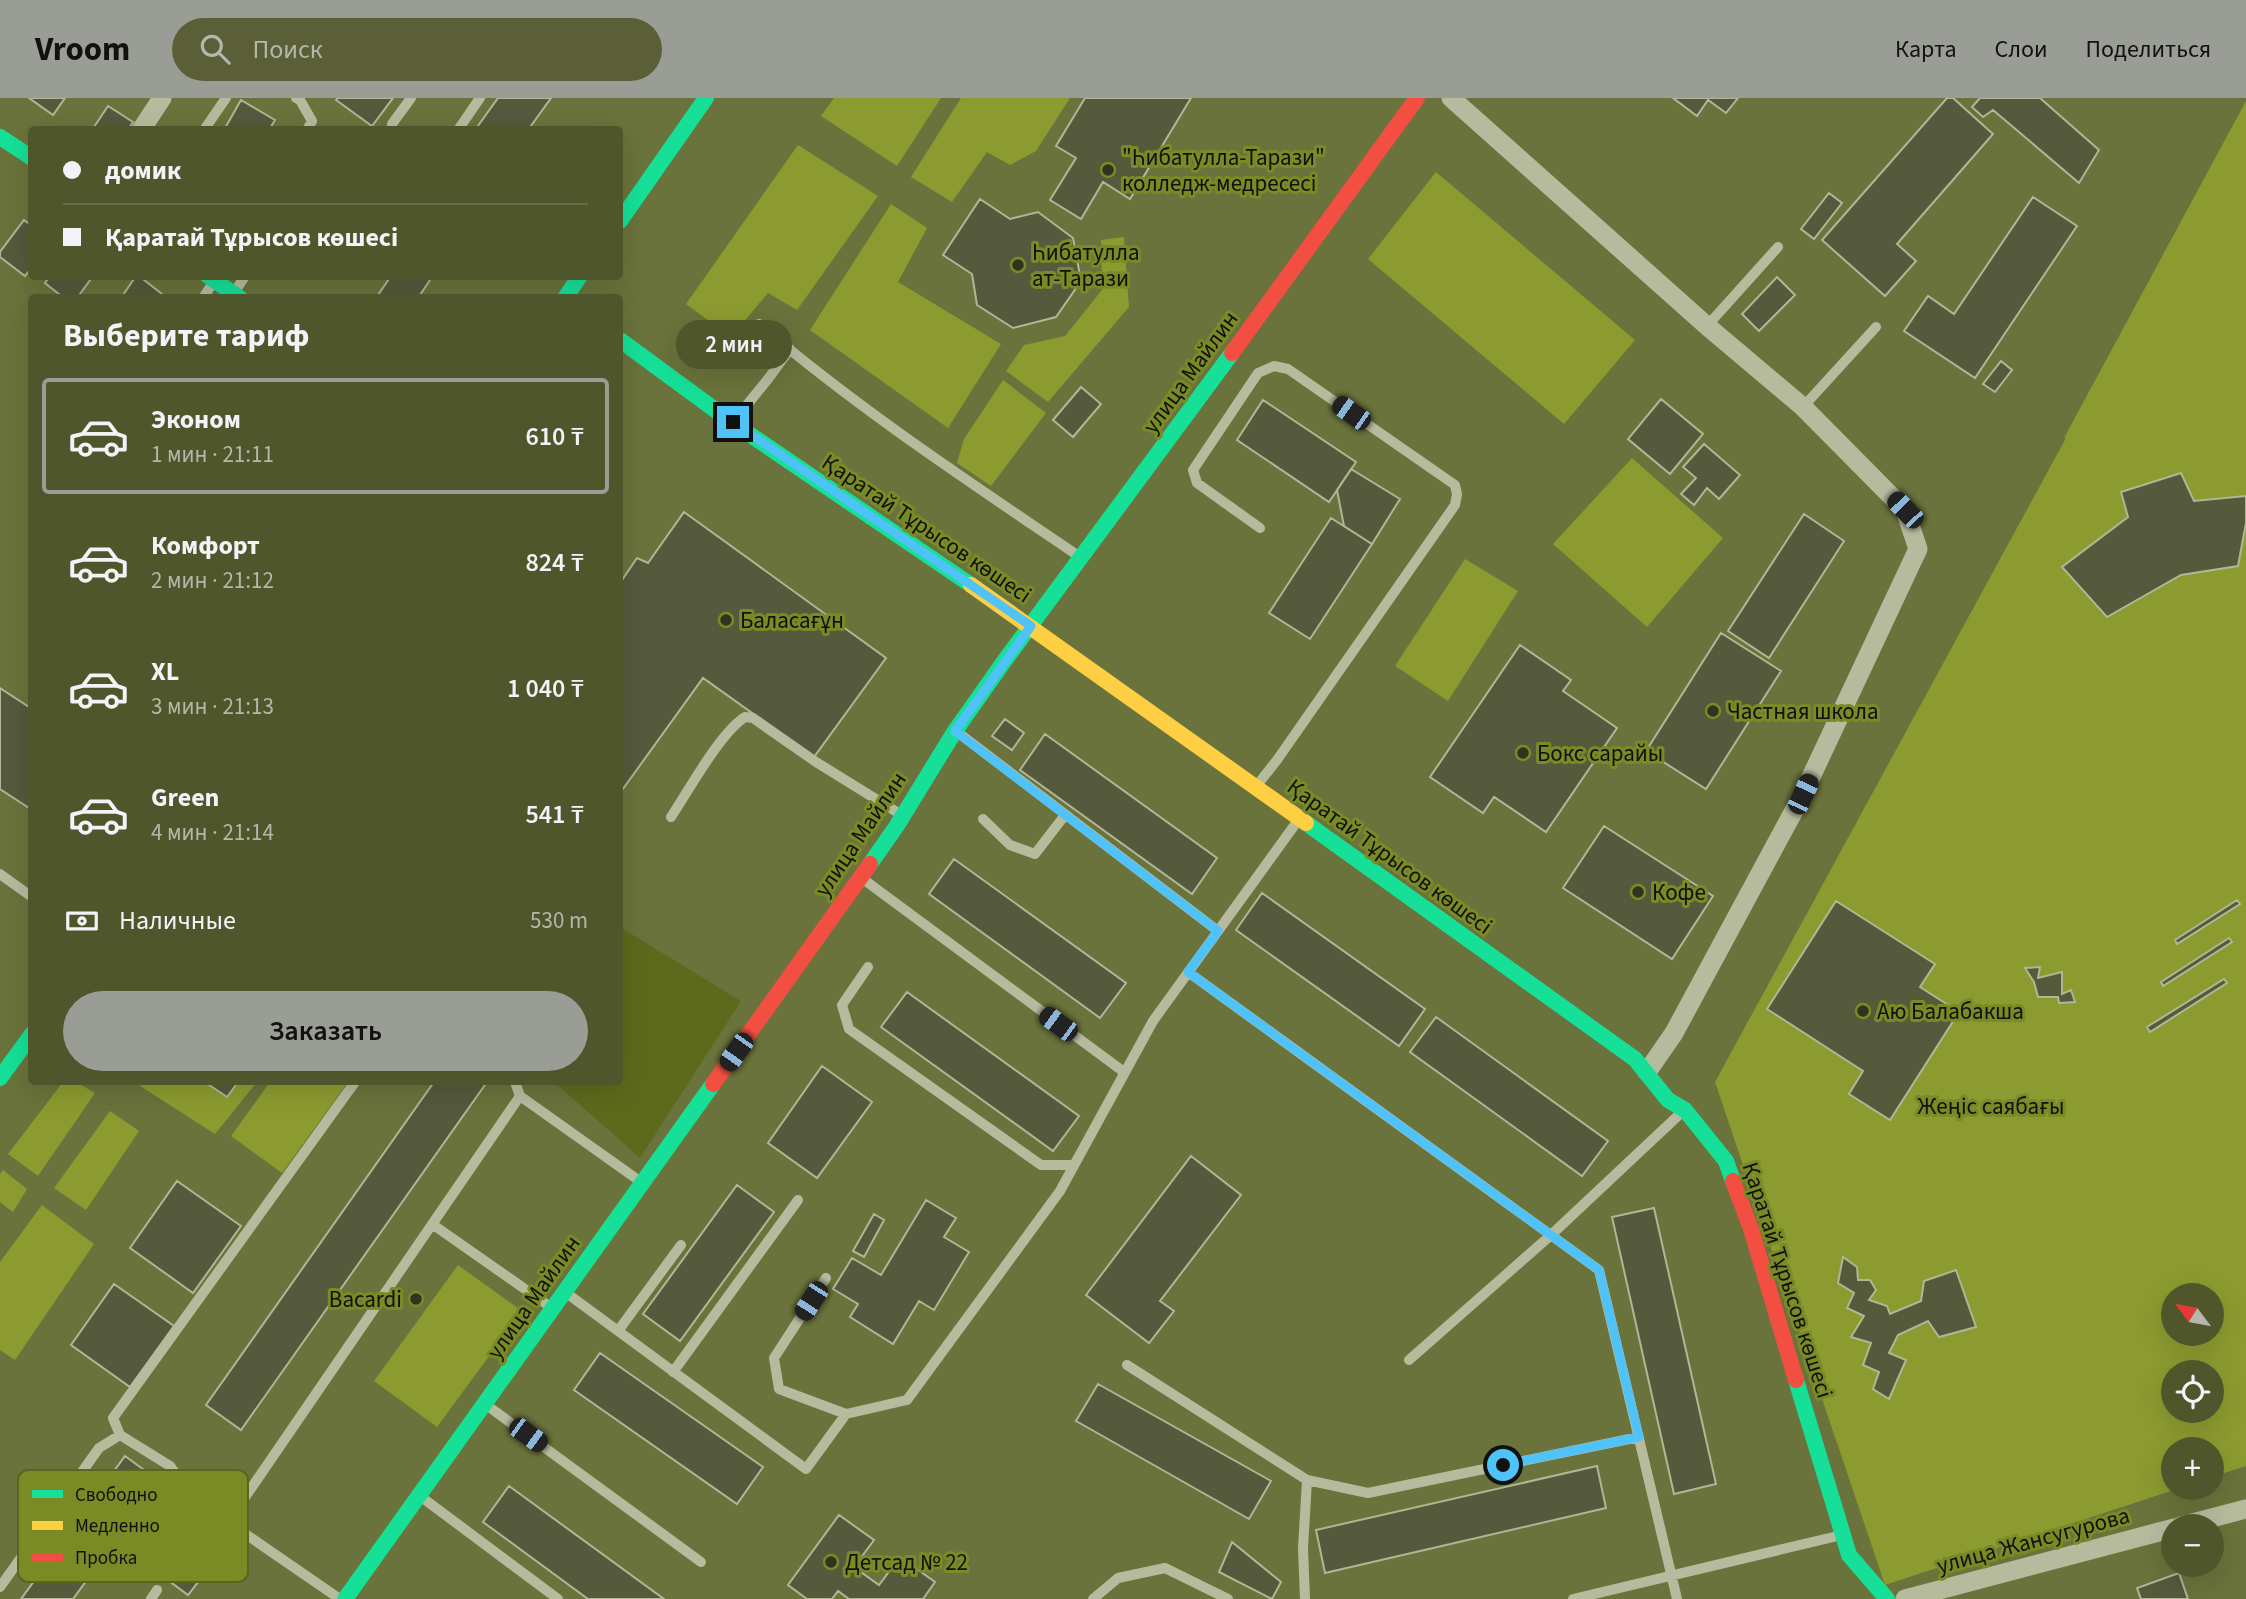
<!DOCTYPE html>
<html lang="ru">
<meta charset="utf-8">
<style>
body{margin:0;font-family:"Source Sans 3",sans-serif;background:#5a5f38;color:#f1f3f6;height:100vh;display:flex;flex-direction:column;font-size:26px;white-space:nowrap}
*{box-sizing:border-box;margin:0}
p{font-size:23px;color:#b4b7a9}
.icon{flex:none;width:38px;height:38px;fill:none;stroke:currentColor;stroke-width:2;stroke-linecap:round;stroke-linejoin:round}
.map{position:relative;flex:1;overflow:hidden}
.drawer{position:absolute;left:28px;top:196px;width:595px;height:791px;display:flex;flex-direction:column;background:#50562c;border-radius:7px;box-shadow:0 7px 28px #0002}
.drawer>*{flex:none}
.top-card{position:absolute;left:28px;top:28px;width:595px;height:154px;border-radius:7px;box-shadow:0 7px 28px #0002;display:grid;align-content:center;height:154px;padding:0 35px;background:#50562c}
.needle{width:46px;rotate:302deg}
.tools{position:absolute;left:2161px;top:1185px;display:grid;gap:14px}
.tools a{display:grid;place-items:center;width:63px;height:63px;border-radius:50%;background:#50562c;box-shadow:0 7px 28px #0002;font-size:35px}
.end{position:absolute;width:32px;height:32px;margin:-16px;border:9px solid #4fc3f7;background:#111;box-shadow:0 0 0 4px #111}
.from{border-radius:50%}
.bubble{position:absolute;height:49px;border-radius:24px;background:#50562c;box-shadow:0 7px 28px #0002;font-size:23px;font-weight:600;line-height:49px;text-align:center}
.car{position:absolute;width:21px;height:42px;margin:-21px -10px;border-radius:9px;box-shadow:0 0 5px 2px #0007;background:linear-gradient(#222 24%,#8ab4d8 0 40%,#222 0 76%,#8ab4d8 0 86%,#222 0)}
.top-card b{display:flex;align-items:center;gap:24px;height:66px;font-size:26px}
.top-card b+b{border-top:2px solid #676c48}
.top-card i{width:18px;height:18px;background:#f1f3f6}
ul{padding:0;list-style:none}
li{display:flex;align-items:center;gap:21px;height:116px;margin:0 14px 10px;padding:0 21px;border:4px solid transparent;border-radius:7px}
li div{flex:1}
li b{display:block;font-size:26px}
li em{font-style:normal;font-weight:600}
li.selected{border-color:#9a9d96}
li>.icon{width:63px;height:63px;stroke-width:1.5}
h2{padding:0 35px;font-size:32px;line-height:84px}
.pay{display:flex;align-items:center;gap:18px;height:77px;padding:0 35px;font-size:26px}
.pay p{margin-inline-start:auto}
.button{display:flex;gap:14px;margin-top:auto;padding:14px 35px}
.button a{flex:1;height:80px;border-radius:42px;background:#9a9d96;color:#111;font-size:28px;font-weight:600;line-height:80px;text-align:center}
header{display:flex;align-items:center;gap:42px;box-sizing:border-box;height:98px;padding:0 35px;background:#9a9d96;color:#111}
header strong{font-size:33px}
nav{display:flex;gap:38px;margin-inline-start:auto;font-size:24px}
.search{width:490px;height:63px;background:#5a5f38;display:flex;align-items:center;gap:18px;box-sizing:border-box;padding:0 24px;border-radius:38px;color:#b4b7a9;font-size:26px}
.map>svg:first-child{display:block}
.green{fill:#8c9b30;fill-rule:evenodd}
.water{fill:#5d6a1c}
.building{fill:#555a3d;stroke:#b1b696;stroke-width:2}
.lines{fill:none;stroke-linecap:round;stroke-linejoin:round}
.lane{stroke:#b7bb9e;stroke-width:10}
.street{stroke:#b7bb9e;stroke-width:19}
.fast{stroke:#16e098;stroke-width:16}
.slow{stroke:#ffcf43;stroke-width:16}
.jam{stroke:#f24e42;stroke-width:16}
.route{stroke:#4fc3f7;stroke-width:9}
.poi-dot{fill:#303320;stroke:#7a8a24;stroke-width:2.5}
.labels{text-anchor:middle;stroke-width:6;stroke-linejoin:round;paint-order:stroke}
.poi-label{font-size:23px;fill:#111;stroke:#7a8a24;text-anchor:start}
.street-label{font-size:23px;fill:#111;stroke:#7a8a24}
.park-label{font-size:23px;fill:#111;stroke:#7a8a24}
.key{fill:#7a8a24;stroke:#5a661e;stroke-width:2}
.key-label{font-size:19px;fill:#111}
</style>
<header>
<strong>Vroom</strong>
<div class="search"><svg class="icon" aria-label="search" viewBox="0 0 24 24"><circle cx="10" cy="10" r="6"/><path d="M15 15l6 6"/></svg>Поиск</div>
<nav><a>Карта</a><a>Слои</a><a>Поделиться</a></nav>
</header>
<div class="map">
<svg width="2246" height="1501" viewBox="0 0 2246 1501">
<rect width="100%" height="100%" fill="#6a733b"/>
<!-- green -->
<path class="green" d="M834,0H941L897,68L821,18Z
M961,0H1070L1036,53L1010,67L987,54L952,104L911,79Z
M2246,3V1368L2212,1379V1351H2174V1390H2180L1885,1487L1715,984L2066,340H2064ZM2174,1197H2212V1236H2174ZM2174,1274H2212V1312H2174Z
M798,47L878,98L797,212L768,195L731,239L686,206Z
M1436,74L1635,242L1564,326L1368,161Z
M891,106L927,130L898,184L1001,246L948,330L810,232Z
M1124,139L1129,209L1048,304L1006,273L1024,247L1065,238L1102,192L1101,142Z
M1003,282L1046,315L991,388L957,365L964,341Z
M1632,360L1723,440L1647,529L1553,446Z
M1465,461L1518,493L1448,603L1395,568Z
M63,984H76L95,995L38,1078L8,1056Z
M134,984H257L215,1036Z
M270,984H348L282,1075L231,1038Z
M110,1013L139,1033L86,1112L54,1090Z
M3,1072L27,1091L13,1114L0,1104V1076Z
M42,1107L94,1146L15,1262L0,1252V1164Z
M458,1167L522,1213L437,1329L374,1283Z"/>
<!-- water -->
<path class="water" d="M620,829L741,903L640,1060L554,984H620Z"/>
<!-- building -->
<path class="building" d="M29,0H65L53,17Z
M338,0H393L372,28L336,2Z
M498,0H551L528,32H475Z
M1085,0H1191L1130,101L1103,84L1081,121L1050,102L1076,60L1056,48Z
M1673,0H1738L1726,15L1708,2L1697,18Z
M1947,0H1953L1993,36L1897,146L1916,163L1885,198L1822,142Z
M1980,0H2040L2099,52L2079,85L1993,12L1983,19L1972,9Z
M241,2L275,22L269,32H224Z
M108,8L133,24L128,32H92Z
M1829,95L1842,105L1814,141L1801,131Z
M2033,99L2077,128L1975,280L1904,233L1928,198L1954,216Z
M980,101L1010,121L1038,114L1073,140L1081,183L1056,219L1013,230L977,207L972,176L943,157Z
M24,122L32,128V169L25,178L0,159V154Z
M50,178H93L77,200H64L45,185Z
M136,178H139L167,200H121Z
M391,178H426L430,182L418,200H376Z
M1777,179L1795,197L1759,233L1742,216Z
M2001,263L2012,272L1995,294L1983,286Z
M1081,289L1101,306L1073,339L1053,322Z
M1661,301L1703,336L1670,376L1628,341Z
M1263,302L1356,364L1329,404L1237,342Z
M1704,346L1740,377L1719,401L1707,390L1694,407L1681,396L1696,380L1683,369Z
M1351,371L1400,401L1372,446L1344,428L1337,392Z
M2181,375L2194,403L2246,398V425L2238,468L2181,477L2107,519L2062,469L2128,419L2121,394Z
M684,414L886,560L814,659L703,580L620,695V485L637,460L648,465Z
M1804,416L1844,443L1769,560L1728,533Z
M1331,420L1372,446L1310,541L1269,515Z
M1721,535L1781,573L1706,691L1646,653Z
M1520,547L1571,582L1563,593L1617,630L1546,734L1494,699L1483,715L1430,679Z
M0,590L32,611V712L0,691Z
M1005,621L1024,635L1012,652L992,638Z
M1045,636L1217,760L1192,796L1020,672Z
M1604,728L1713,798L1672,861L1563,790Z
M954,761L1126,885L1100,920L929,796Z
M1262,795L1425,911L1399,948L1236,832Z
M2237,802L2240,806L2177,846L2175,842Z
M1836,803L1935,866L1920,889L1959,914L1890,1022L1849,996L1863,973L1767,911Z
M2229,840L2232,844L2163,888L2161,884Z
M2040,869L2038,880L2062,874V896L2071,892L2075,904L2059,905L2058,899H2038L2034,884L2025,870Z
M2224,881L2227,885L2150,934L2147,929Z
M907,894L1079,1018L1053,1053L881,929Z
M1436,919L1608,1043L1582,1078L1410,954Z
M822,968L872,1004L817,1080L768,1045Z
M205,984H238L227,999Z
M434,984H487L241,1332L206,1307Z
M1191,1058L1241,1097L1160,1203L1174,1213L1149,1245L1086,1197Z
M177,1083L241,1128L193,1195L130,1150Z
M737,1087L774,1114L680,1243L643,1216Z
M926,1102L956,1120L944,1139L969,1154L934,1212L919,1203L893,1246L850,1219L858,1206L833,1191L852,1160L881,1177Z
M1654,1110L1716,1386L1674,1396L1612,1119Z
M874,1116L884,1122L864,1159L853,1153Z
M1843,1159L1857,1169L1858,1182H1870L1876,1192L1869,1202L1887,1208L1890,1216L1921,1203L1924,1183L1956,1172L1976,1229L1939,1239L1928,1223L1898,1237L1889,1255L1906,1262L1889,1301L1873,1291L1879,1274L1863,1267L1871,1245L1851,1239L1864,1218L1847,1210L1854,1195L1838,1185Z
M114,1186L174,1228L130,1289L71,1247Z
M600,1255L763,1369L737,1406L574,1292Z
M1098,1286L1271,1383L1249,1421L1076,1323Z
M125,1358L159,1383L73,1501H21Z
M1597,1368L1606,1410L1325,1475L1316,1432Z
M509,1388L664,1501H588L483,1424Z
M159,1412L219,1457L188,1497L129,1453Z
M839,1417L874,1442L854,1469L879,1487L900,1459L935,1484L923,1501H849L838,1493L832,1501H807L788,1487Z
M1232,1444L1281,1484L1272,1501L1219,1474Z
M2179,1475L2188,1501H2141L2137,1490Z"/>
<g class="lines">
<!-- lane -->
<path class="lane" d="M296,0L300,2L312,23L307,32
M204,32L226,0
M393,32L392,26L411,0
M458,32L480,0
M234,195L245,178
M203,200L214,183
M759,226C860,312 971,385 1080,459
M1707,228L1778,149
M1803,309L1876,229
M733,324L768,281L790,251
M956,633L1218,833
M1258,686L1277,662L1455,407L1457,396L1455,387L1288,271L1274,268L1258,275L1193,372L1197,385L1260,430
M671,719C689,692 720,635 745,619L753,620L816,664L900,716
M983,721L1010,747L1035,756L1065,717
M0,776L32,799
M863,781L1124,974
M868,869L842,907L849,931L1041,1067H1074
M1188,874L1599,1172L1677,1501
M515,984L520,998L641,1084
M432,1126L552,1210
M826,1180L774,1260L779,1291L846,1316L907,1302L1060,1093L1153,923L1299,721
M565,1194L806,1371L846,1316
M618,1233L681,1147
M1409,1262L1551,1137L1682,1014
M1127,1267L1307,1382L1368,1395L1639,1339
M673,1274L798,1102
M485,1306L701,1464
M120,1337L113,1320L355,984
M420,1398L558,1501
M228,1424L520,998
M0,1489L99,1350L120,1337L170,1368L186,1390L228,1424L340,1501
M151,1501L157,1492
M1093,1501L1118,1480L1165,1470L1228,1501
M1305,1501L1303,1450L1307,1382
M1573,1501L1842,1437"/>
<!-- street -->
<path class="street" d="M1451,0L1707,228L1803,309L1905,412L1918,451L1803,696L1674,935L1647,974
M141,32L162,0
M2181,1428L2246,1411
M1905,1501L2174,1430"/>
<!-- fast -->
<path class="fast" d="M0,39L32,60
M620,123L706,0
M208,178L240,200
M565,200L580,178
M620,242L733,325L971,487
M1306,725L1635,961L1668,1002L1685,1012L1726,1063L1733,1083
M870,766L896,729L955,633L1005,562L1232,255
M0,980L32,936
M1796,1282L1849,1457L1887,1501
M345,1501L713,986"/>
<!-- slow -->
<path class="slow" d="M971,487L1306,725"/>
<!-- jam -->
<path class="jam" d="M1232,255L1417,0
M713,986L870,766
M1733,1083L1751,1131L1796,1282"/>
</g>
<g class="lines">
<!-- route -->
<path class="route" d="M733,324L1031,528L955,633L1218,833L1188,874L1599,1172L1639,1339L1503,1367"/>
</g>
<!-- markers -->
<g class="poi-dot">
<circle cx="1108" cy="72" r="7"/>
<circle cx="1018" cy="167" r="7"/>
<circle cx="726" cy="522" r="7"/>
<circle cx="1713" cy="613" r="7"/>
<circle cx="1523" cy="655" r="7"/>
<circle cx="1638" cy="794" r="7"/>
<circle cx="1863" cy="913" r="7"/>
<circle cx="416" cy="1201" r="7"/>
<circle cx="831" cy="1464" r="7"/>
</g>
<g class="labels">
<!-- poi labels -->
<g class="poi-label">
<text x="1122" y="67">"Һибатулла-Тарази"<tspan x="1122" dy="26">колледж-медресесі</tspan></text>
<text x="1032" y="162">Һибатулла<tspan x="1032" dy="26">ат-Тарази</tspan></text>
<text x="740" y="530">Баласағұн</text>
<text x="1727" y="621">Частная школа</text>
<text x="1537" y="663">Бокс сарайы</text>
<text x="1652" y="802">Кофе</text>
<text x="1877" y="921">Аю Балабакша</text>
<text x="402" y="1209" text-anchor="end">Bacardi</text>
<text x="845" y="1472">Детсад № 22</text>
</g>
<!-- street labels -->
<g class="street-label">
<text transform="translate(1190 274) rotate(-54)" y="8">улица Майлин</text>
<text transform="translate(927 430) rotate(34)" y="8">Қаратай Тұрысов көшесі</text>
<text transform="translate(860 736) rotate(-56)" y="8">улица Майлин</text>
<text transform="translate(1390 758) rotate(36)" y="8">Қаратай Тұрысов көшесі</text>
<text transform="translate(1788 1182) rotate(72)" y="8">Қаратай Тұрысов көшесі</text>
<text transform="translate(533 1199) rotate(-55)" y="8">улица Майлин</text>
<text transform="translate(2033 1442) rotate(-15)" y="8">улица Жансугурова</text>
</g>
<!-- park labels -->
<g class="park-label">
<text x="1991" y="1016">Жеңіс саябағы</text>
</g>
</g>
<!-- legend -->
<rect x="18" y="1372" width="230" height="112" rx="10" class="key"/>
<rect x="32" y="1392" width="31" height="8" fill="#16e098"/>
<rect x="32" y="1423" width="31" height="9" fill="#ffcf43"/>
<rect x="32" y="1455" width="31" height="8" fill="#f24e42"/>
<g class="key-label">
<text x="75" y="1403">Свободно</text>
<text x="75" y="1434">Медленно</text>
<text x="75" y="1466">Пробка</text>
</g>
</svg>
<div class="tools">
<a><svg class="needle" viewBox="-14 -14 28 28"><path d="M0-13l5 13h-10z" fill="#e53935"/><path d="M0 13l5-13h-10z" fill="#b4b7a9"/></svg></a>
<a><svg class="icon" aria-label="locate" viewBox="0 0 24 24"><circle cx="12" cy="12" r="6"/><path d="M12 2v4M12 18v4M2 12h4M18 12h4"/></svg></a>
<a>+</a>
<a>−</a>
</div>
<i class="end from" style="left:1503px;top:1367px"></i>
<i class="end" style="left:733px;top:324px"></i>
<div class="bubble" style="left:676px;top:222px;width:116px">2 мин</div>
<i class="car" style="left:1351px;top:315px;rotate:305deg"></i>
<i class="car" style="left:1905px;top:412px;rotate:316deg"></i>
<i class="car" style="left:1803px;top:696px;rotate:25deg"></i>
<i class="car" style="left:1058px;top:926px;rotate:306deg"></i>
<i class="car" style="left:736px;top:954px;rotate:215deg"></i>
<i class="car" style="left:811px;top:1203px;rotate:213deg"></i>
<i class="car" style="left:528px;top:1337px;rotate:126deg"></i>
<div class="top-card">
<b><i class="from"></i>домик</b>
<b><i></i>Қаратай Тұрысов көшесі</b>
</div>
<section class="drawer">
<h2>Выберите тариф</h2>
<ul>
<li class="selected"><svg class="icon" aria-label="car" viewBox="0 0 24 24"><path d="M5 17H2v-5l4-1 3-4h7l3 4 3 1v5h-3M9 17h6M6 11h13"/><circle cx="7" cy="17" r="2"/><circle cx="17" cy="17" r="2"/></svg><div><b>Эконом</b><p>1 мин · 21:11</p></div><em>610 ₸</em></li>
<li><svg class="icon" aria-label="car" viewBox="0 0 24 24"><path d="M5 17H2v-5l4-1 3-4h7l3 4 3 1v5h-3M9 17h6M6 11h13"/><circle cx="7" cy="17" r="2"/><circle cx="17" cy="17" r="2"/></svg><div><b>Комфорт</b><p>2 мин · 21:12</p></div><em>824 ₸</em></li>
<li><svg class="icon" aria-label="car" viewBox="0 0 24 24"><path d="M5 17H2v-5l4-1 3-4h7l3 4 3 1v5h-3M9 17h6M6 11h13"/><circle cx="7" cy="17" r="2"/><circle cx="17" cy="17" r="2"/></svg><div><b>XL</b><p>3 мин · 21:13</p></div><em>1 040 ₸</em></li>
<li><svg class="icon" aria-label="car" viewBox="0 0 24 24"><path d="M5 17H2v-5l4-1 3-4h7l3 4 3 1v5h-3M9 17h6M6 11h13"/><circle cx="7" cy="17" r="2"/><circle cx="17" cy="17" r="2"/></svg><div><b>Green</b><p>4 мин · 21:14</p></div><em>541 ₸</em></li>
</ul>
<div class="pay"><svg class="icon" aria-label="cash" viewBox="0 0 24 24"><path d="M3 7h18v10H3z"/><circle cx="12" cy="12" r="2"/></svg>Наличные<p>530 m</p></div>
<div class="button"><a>Заказать</a></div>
</section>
</div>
